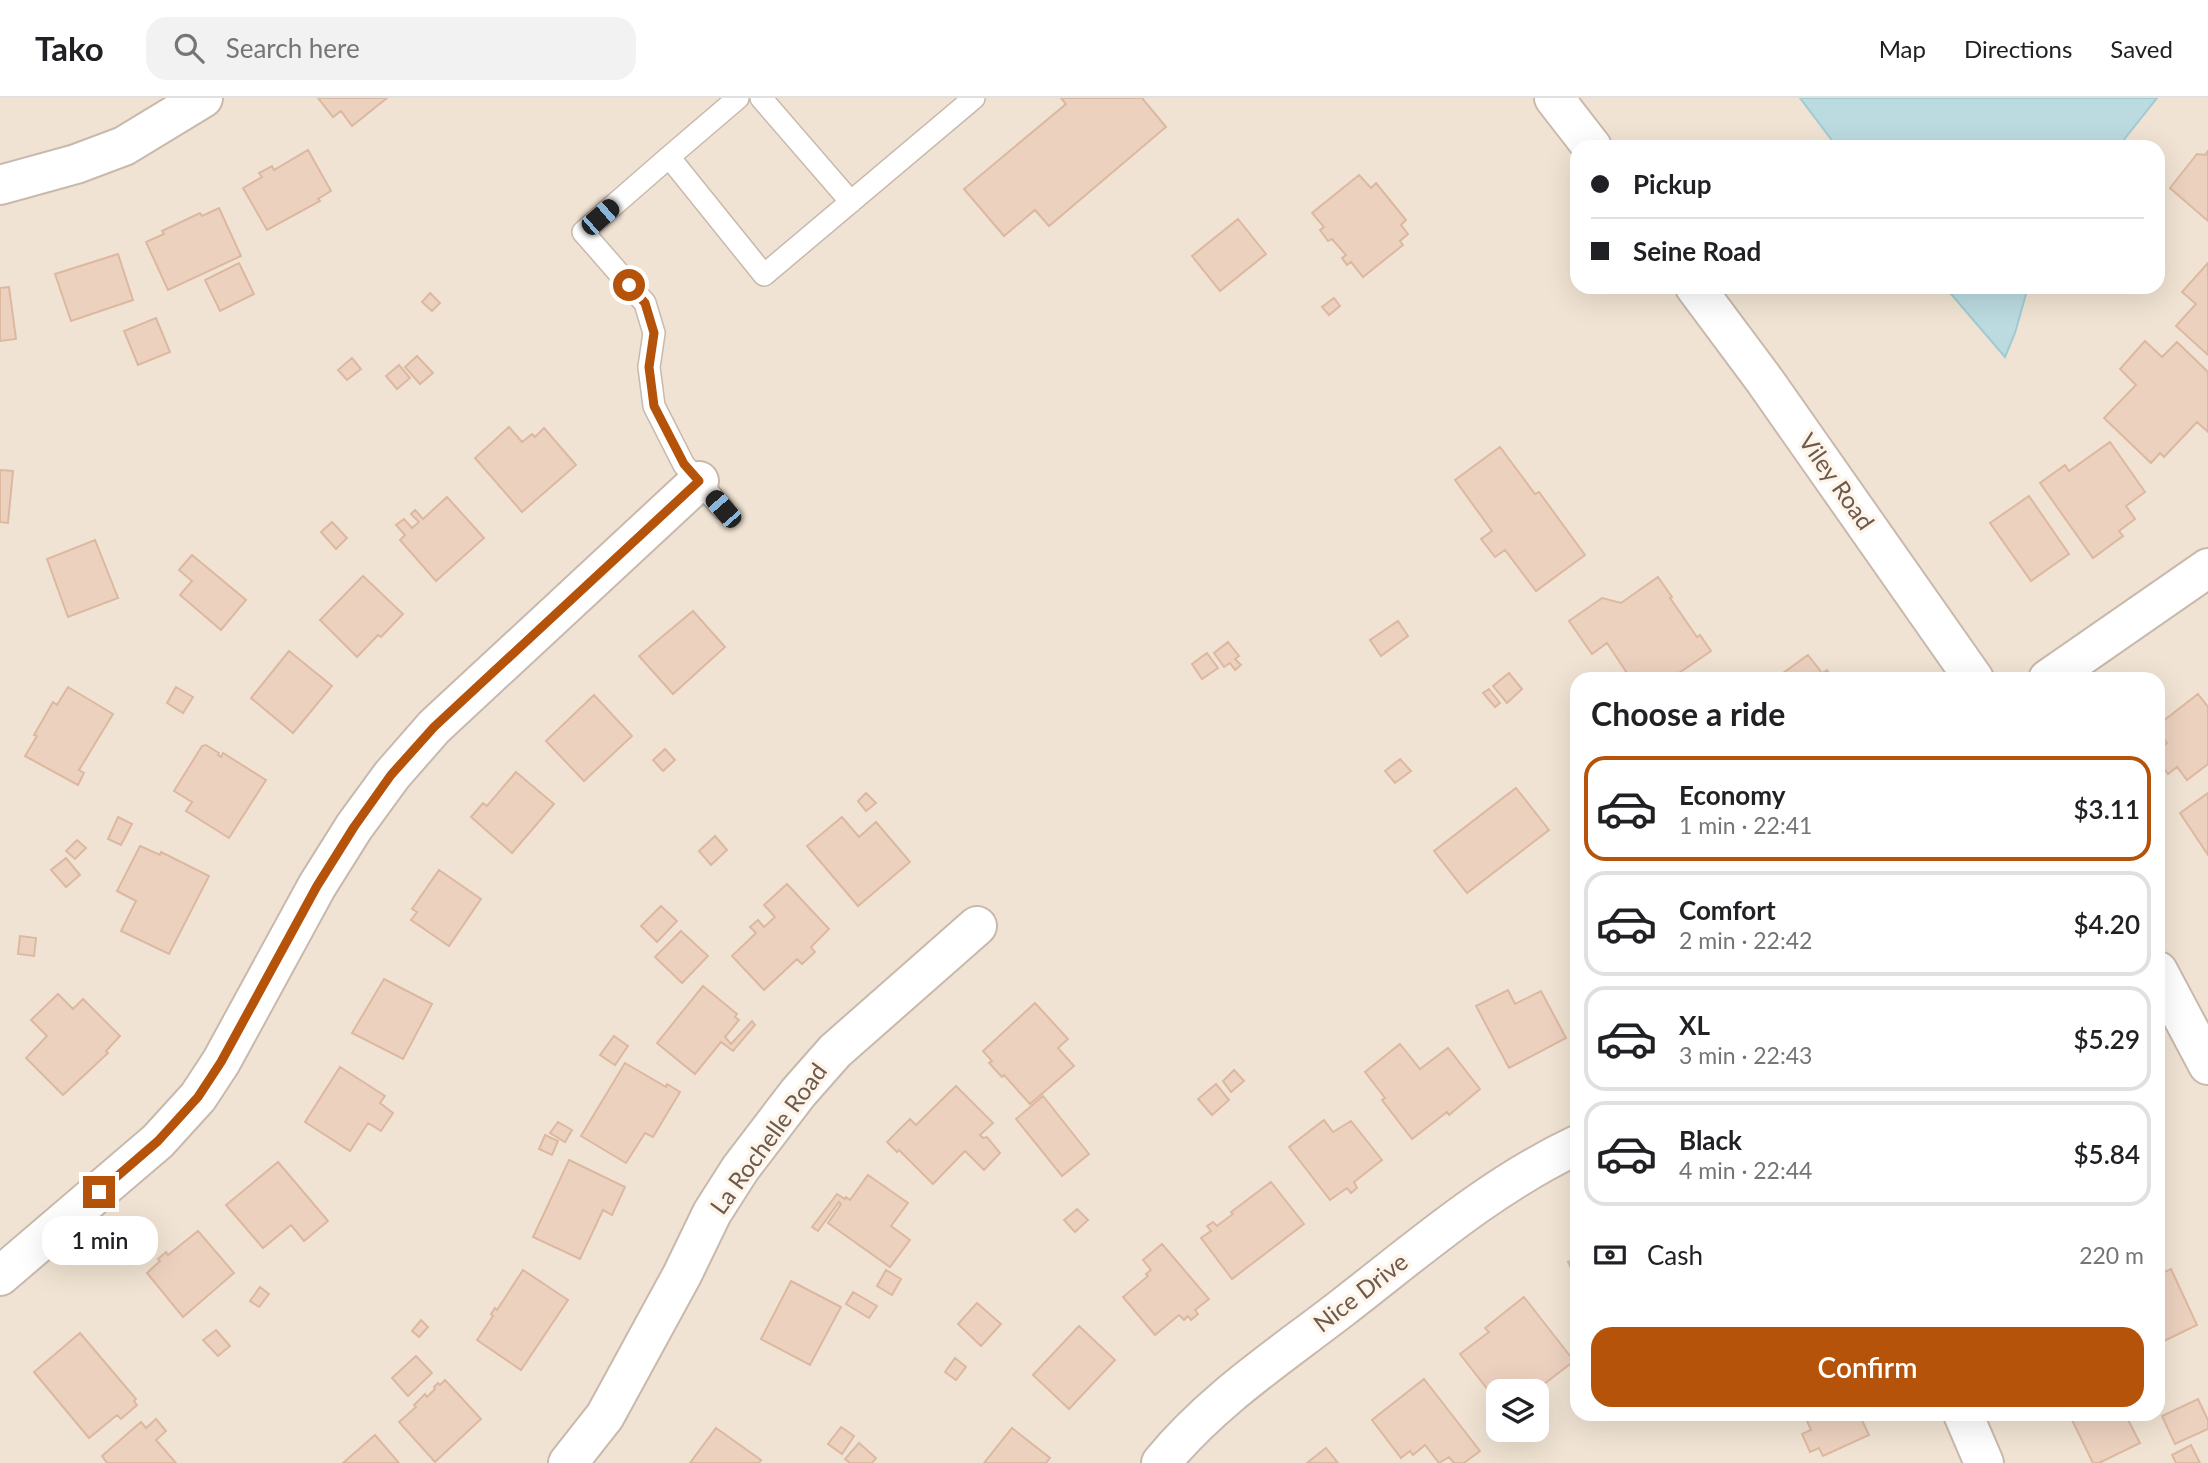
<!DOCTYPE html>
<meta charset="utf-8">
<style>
body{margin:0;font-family:Lato,sans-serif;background:#f2f2f2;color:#202124;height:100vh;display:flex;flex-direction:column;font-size:26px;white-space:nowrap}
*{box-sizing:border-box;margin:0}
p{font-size:23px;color:#757577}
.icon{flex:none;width:38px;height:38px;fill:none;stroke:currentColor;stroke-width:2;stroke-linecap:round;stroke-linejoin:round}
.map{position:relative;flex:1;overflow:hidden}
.drawer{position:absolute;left:1570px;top:574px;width:595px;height:749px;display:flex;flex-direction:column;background:#fff;border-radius:21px;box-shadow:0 7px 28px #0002}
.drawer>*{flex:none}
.guide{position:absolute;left:1570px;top:42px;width:595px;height:154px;border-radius:21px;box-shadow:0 7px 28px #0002;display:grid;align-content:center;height:154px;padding:0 21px;background:#fff}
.buttons{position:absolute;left:1486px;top:1281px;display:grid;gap:14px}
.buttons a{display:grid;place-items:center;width:63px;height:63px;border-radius:14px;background:#fff;box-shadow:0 7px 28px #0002;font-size:35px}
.end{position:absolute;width:32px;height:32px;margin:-16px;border:9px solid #b45309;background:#fff;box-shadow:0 0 0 4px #fff}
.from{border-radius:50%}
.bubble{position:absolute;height:49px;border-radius:21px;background:#fff;box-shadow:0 7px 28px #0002;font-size:23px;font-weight:600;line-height:49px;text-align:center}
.car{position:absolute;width:21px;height:42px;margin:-21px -10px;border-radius:9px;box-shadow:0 0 5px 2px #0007;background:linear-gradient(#222 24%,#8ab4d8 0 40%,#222 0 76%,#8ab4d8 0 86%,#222 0)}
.guide b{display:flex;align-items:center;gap:24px;height:66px;font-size:26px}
.guide b+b{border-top:2px solid #e0e0e0}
.guide i{width:18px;height:18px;background:#202124}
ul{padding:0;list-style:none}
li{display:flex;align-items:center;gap:21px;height:105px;margin:0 14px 10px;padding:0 7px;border:4px solid #e0e0e0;border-radius:21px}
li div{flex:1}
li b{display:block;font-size:26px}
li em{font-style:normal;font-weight:600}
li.selected{border-color:#b45309}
li>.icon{width:63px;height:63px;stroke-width:1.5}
h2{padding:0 21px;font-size:32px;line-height:84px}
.pay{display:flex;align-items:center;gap:18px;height:77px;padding:0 21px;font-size:26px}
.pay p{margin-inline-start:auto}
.button{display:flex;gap:14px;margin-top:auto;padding:14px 21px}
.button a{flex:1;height:80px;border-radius:21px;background:#b45309;color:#fff;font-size:28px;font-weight:600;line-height:80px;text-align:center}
header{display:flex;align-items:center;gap:42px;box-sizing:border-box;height:98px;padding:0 35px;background:#fff;border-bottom:2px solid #e0e0e0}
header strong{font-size:33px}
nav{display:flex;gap:38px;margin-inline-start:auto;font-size:24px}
.search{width:490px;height:63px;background:#f2f2f2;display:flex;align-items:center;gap:18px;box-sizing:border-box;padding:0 24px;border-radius:21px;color:#757577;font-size:26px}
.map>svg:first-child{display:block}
.residential{fill:#f0e3d3;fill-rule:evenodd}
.water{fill:#bbdbe1;stroke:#a2cad2;stroke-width:2}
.building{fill:#ecd1bf;stroke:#ddb8a1;stroke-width:2}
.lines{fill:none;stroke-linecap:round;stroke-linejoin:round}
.service-casing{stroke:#c9b9ac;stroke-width:24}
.minor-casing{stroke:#c9b9ac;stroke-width:42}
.service{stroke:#fff;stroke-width:21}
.minor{stroke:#fff;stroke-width:38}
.route{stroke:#b45309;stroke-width:9}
.labels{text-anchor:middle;stroke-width:7;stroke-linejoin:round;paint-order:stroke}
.street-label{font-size:24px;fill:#6f594c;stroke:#fdf5ea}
</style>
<header>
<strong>Tako</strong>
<div class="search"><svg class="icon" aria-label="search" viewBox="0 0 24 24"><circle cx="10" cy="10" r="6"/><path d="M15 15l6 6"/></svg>Search here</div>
<nav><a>Map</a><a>Directions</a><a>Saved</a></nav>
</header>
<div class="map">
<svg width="2208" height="1365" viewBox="0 0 2208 1365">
<rect width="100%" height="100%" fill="#faf1e4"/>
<!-- residential -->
<path class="residential" d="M0,0H2208V1365H0ZM1577,49H2158V189H1577ZM1577,581H2158V1316H1577ZM1498,1293H1536V1332H1498Z"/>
<!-- water -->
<path class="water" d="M1800,0H2157L2118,49H1837Z
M1945,189H2028L2015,235L2005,259Z"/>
<!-- building -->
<path class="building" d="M318,0H387L352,28L341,13L333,19Z
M1061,0H1142L1166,29L1049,128L1035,112L1004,138L964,91L1066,6Z
M308,52L331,93L318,101L320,103L267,132L243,90L262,79L259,75L272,68L274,72Z
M2208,53V123L2170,90L2197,56L2205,57Z
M1359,77L1371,90L1376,85L1406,122L1401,127L1408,136L1400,143L1403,147L1363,179L1351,164L1347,167L1342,160L1346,157L1332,141L1328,143L1320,132L1324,129L1312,115Z
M219,110L241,158L168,192L146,144L164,136L162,133L200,115L202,118Z
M1238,121L1266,156L1220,193L1192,158Z
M118,156L133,202L71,223L55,176Z
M239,165L254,196L220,213L205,182Z
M2208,165V257L2176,228L2196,206L2182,194Z
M9,189L16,241L0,243V190Z
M430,195L440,205L432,213L422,204Z
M1334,200L1340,208L1329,217L1322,209Z
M156,220L170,254L138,267L124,233Z
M2145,243L2162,259L2177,244L2208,274V334L2197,324L2164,359L2160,355L2151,365L2104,320L2136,287L2120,271Z
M417,258L433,275L420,286L405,269Z
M352,260L361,271L347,282L338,272Z
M399,267L410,280L397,291L386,278Z
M509,329L522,344L532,336L535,339L544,330L576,367L522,414L475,360Z
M2110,344L2145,394L2126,408L2135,421L2119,433L2123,438L2093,460L2040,385L2065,367L2069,373Z
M1500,349L1535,396L1539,394L1585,457L1536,493L1505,452L1495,459L1481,441L1492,433L1455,382Z
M0,372L13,373L8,425L0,424Z
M2029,398L2069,456L2031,483L1990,425Z
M447,399L484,440L436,483L400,442L405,437L396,427L404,421L412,430L419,424L411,416L415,412L423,421Z
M332,424L347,440L336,451L321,434Z
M95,442L118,500L68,519L47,461Z
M192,457L246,502L221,532L180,497L192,483L179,472Z
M363,478L403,516L381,539L378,537L357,559L320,522Z
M1658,479L1672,499L1670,500L1697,539L1700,537L1711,553L1670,581H1638L1633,575L1629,578L1607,545L1592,556L1569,523L1602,500L1621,505Z
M693,513L725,549L673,596L639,558Z
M1398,523L1408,538L1381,558L1370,542Z
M1228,544L1239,558L1235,561L1241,567L1235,572L1230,565L1224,569L1214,555Z
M289,553L332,588L293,635L251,600Z
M1207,555L1218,570L1202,581L1192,566Z
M1808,557L1822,575L1827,572L1833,581H1775Z
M1509,575L1522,591L1507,605L1493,588Z
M68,589L113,616L79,672L84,675L78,687L25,658L37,638L34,637L53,604L57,607Z
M176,589L193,599L183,615L167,605Z
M1489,591L1500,605L1495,609L1483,595Z
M2198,596L2208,609V666L2187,682L2177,669L2168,676L2158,663V652L2167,645L2158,633V627Z
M594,597L632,638L584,683L546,643Z
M206,647L219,655L218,657L221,659L223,655L266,682L229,740L186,713L192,704L174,693L202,648Z
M665,651L675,662L663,673L653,662Z
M1400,661L1411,673L1395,685L1385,673Z
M516,674L554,706L512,755L471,719L483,705L487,708Z
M1516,690L1549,732L1467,795L1434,753Z
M866,695L876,705L866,713L858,703Z
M2208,695V757L2180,715Z
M118,719L132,726L121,747L108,741Z
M842,719L859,739L876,724L910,764L858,808L807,748Z
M715,738L727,752L711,767L699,753Z
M77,742L86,750L75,761L66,753Z
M140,748L160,757L161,754L209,778L169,856L121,833L136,803L117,793Z
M66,760L80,777L66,789L51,772Z
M439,772L481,801L449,848L411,822L417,814L412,811Z
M787,786L829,831L811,849L815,854L802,866L797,861L764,892L732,858L756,835L750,829L758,822L764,829L775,819L764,807Z
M661,808L677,823L657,844L641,828Z
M681,833L708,858L682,885L655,859Z
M20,838L36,840L34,858L18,856Z
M384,881L432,906L403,961L352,935Z
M703,888L737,916L735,919L739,922L725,939L731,946L752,923L755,927L733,953L721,944L695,976L657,945Z
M1508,892L1515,906L1541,893L1566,940L1509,970L1476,908Z
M58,896L73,911L83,901L120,938L106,953L108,955L63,997L26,960L47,938L31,922Z
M1035,905L1068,941L1058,950L1074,968L1030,1006L1004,977L1002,979L989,965L992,963L983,953Z
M614,938L628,948L615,967L600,957Z
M1400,946L1420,971L1448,950L1480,991L1449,1017L1447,1014L1412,1041L1382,1002L1385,1000L1365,974Z
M625,965L666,989L667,986L680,994L653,1039L645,1035L626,1065L581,1038Z
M340,969L385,998L380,1005L393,1015L381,1033L368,1025L350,1053L305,1024Z
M1234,972L1244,983L1231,994L1223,983Z
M1216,986L1229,1002L1212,1017L1198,1001Z
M956,988L993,1025L980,1037L983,1040L987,1039L1000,1055L984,1072L965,1053L933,1086L899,1052L897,1054L887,1044L910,1021L916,1027Z
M1043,998L1089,1056L1062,1078L1016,1021Z
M1324,1022L1333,1034L1351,1023L1382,1062L1354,1084L1357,1090L1351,1095L1347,1090L1330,1102L1289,1049Z
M558,1024L572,1032L565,1044L550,1035Z
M545,1037L558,1043L552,1057L539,1051Z
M569,1062L625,1089L612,1117L603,1112L580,1161L533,1139Z
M278,1064L328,1123L304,1143L291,1127L263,1150L226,1107Z
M868,1077L908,1105L891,1128L910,1142L890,1169L828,1125L841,1106L839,1104L818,1133L812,1129L837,1096L845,1101L846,1099L850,1102Z
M1271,1084L1304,1126L1232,1181L1201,1140L1211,1133L1207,1128L1213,1124L1217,1128L1233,1116L1231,1114Z
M1077,1111L1088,1122L1075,1134L1064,1122Z
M198,1133L234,1175L183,1219L147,1175L160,1163L158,1161L166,1154L168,1157Z
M1162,1146L1209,1201L1195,1212L1198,1216L1191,1222L1188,1218L1184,1222L1179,1217L1155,1237L1123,1199L1148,1178L1146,1176L1151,1172L1143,1162Z
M1577,1160V1182L1568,1164Z
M2171,1171L2197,1227L2158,1246V1177Z
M523,1172L568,1202L521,1272L477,1242L493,1218L491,1216L495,1210L497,1212Z
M886,1172L901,1181L892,1197L877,1188Z
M791,1183L841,1209L810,1267L761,1241Z
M260,1189L269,1196L259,1209L250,1203Z
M853,1194L877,1208L869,1220L846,1206Z
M1524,1199L1574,1263L1535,1293H1520L1514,1286L1505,1293H1498V1299L1495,1301L1460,1256L1489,1234L1485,1230Z
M977,1205L1001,1226L981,1248L958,1226Z
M421,1222L428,1229L419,1239L412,1233Z
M1079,1228L1115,1262L1069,1311L1033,1277Z
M216,1232L230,1248L218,1258L203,1242Z
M80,1235L136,1301L134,1303L137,1307L121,1321L117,1317L89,1340L34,1274Z
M416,1258L432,1275L408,1298L392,1280Z
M955,1260L966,1269L956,1282L945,1274Z
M1424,1281L1480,1353L1464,1365H1454L1449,1359L1439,1365L1425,1347L1413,1357L1410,1353L1401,1360L1372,1322Z
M445,1282L481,1321L435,1364L399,1324L416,1309L414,1307L425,1296L427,1299L435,1291L434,1289L438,1285L440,1287Z
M2198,1301L2208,1322V1331L2175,1346L2162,1318Z
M1804,1316H1859L1869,1337L1823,1358L1819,1350L1810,1354L1802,1336L1811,1332Z
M2069,1316H2125L2140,1345L2099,1365H2093Z
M156,1321L166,1333L156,1342L176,1365H107L102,1358L141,1324L146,1330Z
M841,1329L854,1338L842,1356L828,1346Z
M716,1330L761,1362L759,1365H690Z
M1012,1330L1050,1360L1046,1365H984Z
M375,1337L399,1365H343Z
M859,1345L876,1360L872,1365H850L845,1361Z
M2191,1347L2200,1365H2176L2172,1357Z
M1326,1350L1338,1365H1307Z"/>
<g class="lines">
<defs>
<path id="service" d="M761,0L851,104
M669,59L738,0
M723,411L684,367L654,308L649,269L654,235L645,205L583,134L669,59L764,177L974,0"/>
<path id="minor" d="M1554,0L1592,49
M0,87L76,66L124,48L203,0
M1695,189L1765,283L1974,581
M2048,581L2208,470
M2158,873L2208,967
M0,1178L158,1043L198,999L221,964L317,788L354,729L392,677L434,629L699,383
M1963,1316L1984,1365
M568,1365L605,1318L682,1177L712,1115L740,1071L798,995L835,953L977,828
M1161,1365C1211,1303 1280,1258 1342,1210C1417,1152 1490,1088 1577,1047"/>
</defs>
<!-- service casing -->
<use href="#service" class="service-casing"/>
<!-- minor casing -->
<use href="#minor" class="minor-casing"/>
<!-- service -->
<use href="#service" class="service"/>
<!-- minor -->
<use href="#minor" class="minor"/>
</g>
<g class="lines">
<!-- route -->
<path class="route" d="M99,1094L158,1043L198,999L221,964L317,788L354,729L391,677L434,629L699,383L684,366L654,308L649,269L654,235L645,205L629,187"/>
</g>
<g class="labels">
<!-- street labels -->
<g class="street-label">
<text transform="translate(1836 384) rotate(55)" y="8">Viley Road</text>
<text transform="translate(769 1041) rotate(-54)" y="8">La Rochelle Road</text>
<text transform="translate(1361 1195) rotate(-38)" y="8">Nice Drive</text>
</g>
</g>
</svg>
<div class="buttons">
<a><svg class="icon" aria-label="layers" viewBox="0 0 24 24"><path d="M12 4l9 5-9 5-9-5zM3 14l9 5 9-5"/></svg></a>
</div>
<i class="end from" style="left:629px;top:187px"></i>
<i class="end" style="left:99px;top:1094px"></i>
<div class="bubble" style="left:42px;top:1118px;width:116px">1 min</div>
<i class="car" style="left:600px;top:119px;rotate:49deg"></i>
<i class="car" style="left:723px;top:411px;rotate:319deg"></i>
<div class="guide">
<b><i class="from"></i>Pickup</b>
<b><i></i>Seine Road</b>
</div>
<section class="drawer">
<h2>Choose a ride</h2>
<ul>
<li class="selected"><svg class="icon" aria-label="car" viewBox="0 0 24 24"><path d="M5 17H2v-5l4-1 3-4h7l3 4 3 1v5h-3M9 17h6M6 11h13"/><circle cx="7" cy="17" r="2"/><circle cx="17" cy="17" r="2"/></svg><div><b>Economy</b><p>1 min · 22:41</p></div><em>$3.11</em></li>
<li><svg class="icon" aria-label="car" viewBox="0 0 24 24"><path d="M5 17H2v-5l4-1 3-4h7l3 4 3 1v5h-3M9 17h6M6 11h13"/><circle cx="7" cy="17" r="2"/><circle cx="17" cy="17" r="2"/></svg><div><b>Comfort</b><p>2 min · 22:42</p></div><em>$4.20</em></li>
<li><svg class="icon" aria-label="car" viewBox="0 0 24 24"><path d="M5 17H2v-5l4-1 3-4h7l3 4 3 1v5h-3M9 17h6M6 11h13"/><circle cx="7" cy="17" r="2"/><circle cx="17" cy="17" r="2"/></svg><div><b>XL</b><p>3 min · 22:43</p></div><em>$5.29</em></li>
<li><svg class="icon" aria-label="car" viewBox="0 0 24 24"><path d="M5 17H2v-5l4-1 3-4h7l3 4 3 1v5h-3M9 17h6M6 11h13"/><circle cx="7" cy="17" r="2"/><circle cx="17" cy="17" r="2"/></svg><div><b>Black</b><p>4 min · 22:44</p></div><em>$5.84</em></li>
</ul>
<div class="pay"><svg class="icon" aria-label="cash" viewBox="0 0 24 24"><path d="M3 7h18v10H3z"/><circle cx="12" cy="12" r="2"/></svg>Cash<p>220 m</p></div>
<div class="button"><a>Confirm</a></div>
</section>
</div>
